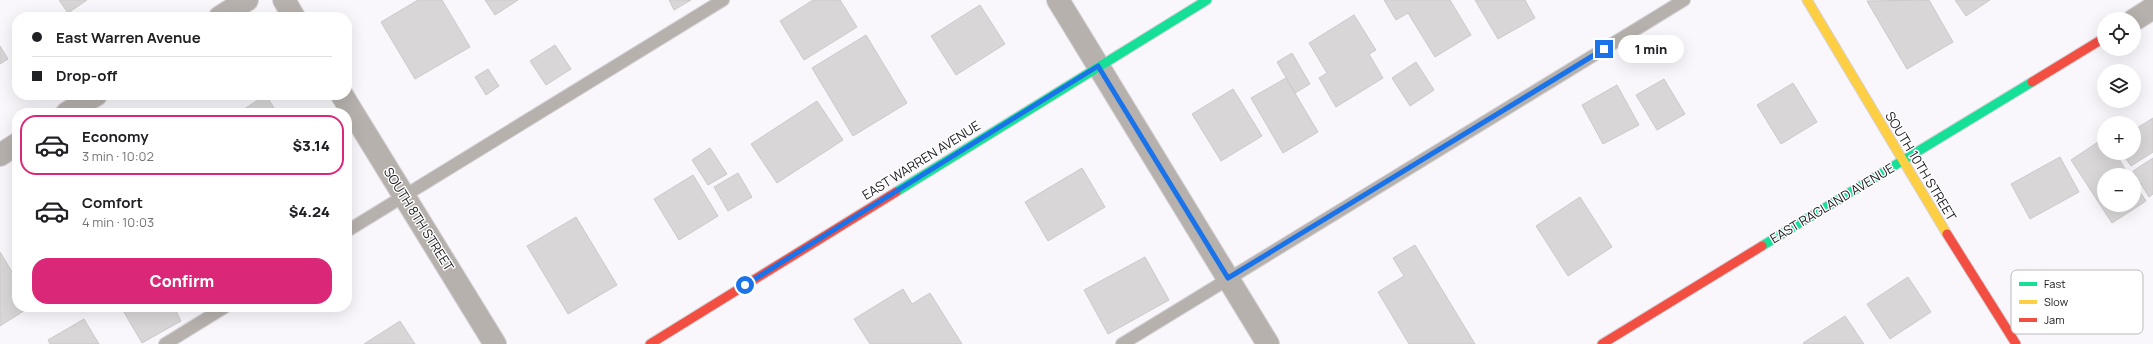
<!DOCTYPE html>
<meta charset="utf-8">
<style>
body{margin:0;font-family:Manrope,sans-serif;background:#f6f6f6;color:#202124;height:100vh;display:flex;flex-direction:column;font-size:15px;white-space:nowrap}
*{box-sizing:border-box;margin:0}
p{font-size:13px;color:#757577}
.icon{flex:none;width:22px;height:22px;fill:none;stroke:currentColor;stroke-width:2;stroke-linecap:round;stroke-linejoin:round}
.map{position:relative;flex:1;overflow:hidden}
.side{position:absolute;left:12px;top:108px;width:340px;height:204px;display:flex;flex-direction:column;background:#fff;border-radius:16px;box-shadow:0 4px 16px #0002}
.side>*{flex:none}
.banner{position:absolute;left:12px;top:12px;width:340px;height:88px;border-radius:16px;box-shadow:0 4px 16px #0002;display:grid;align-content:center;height:88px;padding:0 20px;background:#fff}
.tools{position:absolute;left:2097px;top:12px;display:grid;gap:8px}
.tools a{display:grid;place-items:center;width:44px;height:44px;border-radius:50%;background:#fff;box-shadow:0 4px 16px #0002;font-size:20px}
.end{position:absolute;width:18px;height:18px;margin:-9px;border:5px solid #1a73e8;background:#fff;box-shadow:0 0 0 2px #fff}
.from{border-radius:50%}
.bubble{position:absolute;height:28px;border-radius:14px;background:#fff;box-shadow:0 4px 16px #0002;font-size:13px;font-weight:800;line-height:28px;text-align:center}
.banner b{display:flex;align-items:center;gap:14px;height:38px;font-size:15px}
.banner b+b{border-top:1px solid #e0e0e0}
.banner i{width:10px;height:10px;background:#202124}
ul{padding:7px 0 0;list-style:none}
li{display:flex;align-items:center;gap:12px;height:60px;margin:0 8px 6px;padding:0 12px;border:2px solid transparent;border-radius:16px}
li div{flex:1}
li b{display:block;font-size:15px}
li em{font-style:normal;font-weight:800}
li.active{border-color:#db2777}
li>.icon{width:36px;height:36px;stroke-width:1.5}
.cta{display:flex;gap:8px;margin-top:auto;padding:8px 20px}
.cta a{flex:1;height:46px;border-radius:16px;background:#db2777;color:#fff;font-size:16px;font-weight:800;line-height:46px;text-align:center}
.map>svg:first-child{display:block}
.building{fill:#d9d6d7;stroke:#ccc9ca}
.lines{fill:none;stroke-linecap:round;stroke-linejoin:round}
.lane-casing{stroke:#d5d3d7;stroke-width:14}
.street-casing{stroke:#d5d3d7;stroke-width:24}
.fast-casing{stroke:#d5d3d7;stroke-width:11}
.slow-casing{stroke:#d5d3d7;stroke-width:11}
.jam-casing{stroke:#d5d3d7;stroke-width:11}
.lane{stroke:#b6b1ac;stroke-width:12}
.street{stroke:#b6b1ac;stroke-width:22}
.fast{stroke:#16e098;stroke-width:9}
.slow{stroke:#ffcf43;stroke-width:9}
.jam{stroke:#f24e42;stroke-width:9}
.route{stroke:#1a73e8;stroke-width:5}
.labels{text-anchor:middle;stroke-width:3;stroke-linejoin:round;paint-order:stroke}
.street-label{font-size:13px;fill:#1b191d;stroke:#fff}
.key{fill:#fff;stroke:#bbbabb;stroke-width:1}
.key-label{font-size:11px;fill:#1b191d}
</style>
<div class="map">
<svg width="2153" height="344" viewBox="0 0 2153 344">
<rect width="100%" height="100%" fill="#f9f6fc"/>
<!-- building -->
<path class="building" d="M59,0H87L68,13Z
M418,0H442L470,47L415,79L381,22Z
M485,0H518L495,15Z
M669,0H691L674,10Z
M813,0H840L857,27L804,60L780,21Z
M1384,0H1450L1471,35L1435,57L1408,13L1396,20Z
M1475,0H1525L1535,18L1498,39Z
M1929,0L1953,42L1907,69L1867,1Z
M1955,0H1990L1966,16Z
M980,5L1005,44L956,75L931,36Z
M1354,15L1376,50L1369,54L1383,78L1336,107L1319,78L1327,73L1309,43Z
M866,35L907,103L853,136L812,68Z
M555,45L571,69L546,85L530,61Z
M0,46L8,59L0,64Z
M1292,53L1310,84L1295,93L1277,62Z
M1416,62L1434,90L1410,106L1392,78Z
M488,69L499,86L486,95L475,77Z
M1286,78L1318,132L1283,153L1251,98Z
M1664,79L1685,114L1657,130L1636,95Z
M1793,83L1817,122L1781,144L1757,105Z
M1617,85L1639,125L1603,144L1582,105Z
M1233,89L1262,136L1221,161L1192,114Z
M266,95L277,113H238Z
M817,101L843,140L777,183L751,144Z
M2153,118V152L2131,166L2122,153H2134V124L2137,128Z
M2104,138V153H2115L2129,175H2104V205H2134V183L2146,201L2112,223L2071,160Z
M710,148L727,174L708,185L692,160Z
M2060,157L2079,192L2030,219L2011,184Z
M2153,158V194L2149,197L2133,171Z
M1082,168L1105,207L1048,241L1025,202Z
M738,173L752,197L728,211L714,187Z
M693,175L718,216L679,240L654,199Z
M1580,197L1612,247L1568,276L1536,226Z
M576,217L617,285L568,314L527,246Z
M1415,245L1475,344H1409L1378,292L1404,276L1393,258Z
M0,252L17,280V307H30L0,326Z
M1145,257L1169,300L1108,334L1084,290Z
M1908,277L1931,312L1890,339L1867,304Z
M903,289L912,304L930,293L962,344H870L854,319Z
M121,307H174L181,321L142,343Z
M1845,316L1864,344H1804L1803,343Z
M84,319L99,344H50L48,340Z
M400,321L415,344H364Z"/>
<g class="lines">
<defs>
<path id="lane" d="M347,231L723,0
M165,344L225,307
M1122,344L1684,0"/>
<path id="street" d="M284,0L294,17
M1058,0L1268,344
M220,17L247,0
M2134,20L2153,8
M342,95L495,344
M67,113L96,95
M0,155L17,144"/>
<path id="fast" d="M896,192L1207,0
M1762,246L2032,82"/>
<path id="slow" d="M1807,0L1947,234"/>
<path id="jam" d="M2032,82L2104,38
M1947,234L2016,344
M650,344L896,192
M1602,344L1762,246"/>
</defs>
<!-- lane casing -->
<use href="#lane" class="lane-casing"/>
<!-- street casing -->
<use href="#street" class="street-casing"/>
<!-- fast casing -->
<use href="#fast" class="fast-casing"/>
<!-- slow casing -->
<use href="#slow" class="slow-casing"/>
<!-- jam casing -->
<use href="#jam" class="jam-casing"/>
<!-- lane -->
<use href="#lane" class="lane"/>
<!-- street -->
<use href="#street" class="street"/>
<!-- fast -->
<use href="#fast" class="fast"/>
<!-- slow -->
<use href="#slow" class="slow"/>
<!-- jam -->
<use href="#jam" class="jam"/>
</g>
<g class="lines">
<!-- route -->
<path class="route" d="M745,285L1098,66L1228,278L1604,49"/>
</g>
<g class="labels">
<!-- street labels -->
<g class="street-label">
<text transform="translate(921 160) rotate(-32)" y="5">EAST WARREN AVENUE</text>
<text transform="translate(1921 166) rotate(59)" y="5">SOUTH 10TH STREET</text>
<text transform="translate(1832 203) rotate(-31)" y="5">EAST RAGLAND AVENUE</text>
<text transform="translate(419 219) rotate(58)" y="5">SOUTH 8TH STREET</text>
</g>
</g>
<!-- legend -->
<rect x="2011" y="270" width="132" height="64" rx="6" class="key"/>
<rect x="2019" y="282" width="18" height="4" fill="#16e098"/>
<rect x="2019" y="300" width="18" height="4" fill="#ffcf43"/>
<rect x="2019" y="318" width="18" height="4" fill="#f24e42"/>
<g class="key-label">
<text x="2044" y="288">Fast</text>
<text x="2044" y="306">Slow</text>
<text x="2044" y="324">Jam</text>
</g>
</svg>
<div class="tools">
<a><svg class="icon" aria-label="locate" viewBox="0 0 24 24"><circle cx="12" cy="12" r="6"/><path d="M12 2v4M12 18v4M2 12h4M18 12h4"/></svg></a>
<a><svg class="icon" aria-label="layers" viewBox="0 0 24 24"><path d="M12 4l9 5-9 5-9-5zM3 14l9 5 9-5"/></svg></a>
<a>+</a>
<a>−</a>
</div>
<i class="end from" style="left:745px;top:285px"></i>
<i class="end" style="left:1604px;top:49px"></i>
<div class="bubble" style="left:1618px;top:35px;width:66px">1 min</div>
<div class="banner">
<b><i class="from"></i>East Warren Avenue</b>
<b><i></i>Drop-off</b>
</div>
<section class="side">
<ul>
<li class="active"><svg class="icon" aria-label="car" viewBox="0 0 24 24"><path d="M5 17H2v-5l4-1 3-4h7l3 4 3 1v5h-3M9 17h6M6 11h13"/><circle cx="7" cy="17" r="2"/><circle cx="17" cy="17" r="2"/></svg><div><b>Economy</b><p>3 min · 10:02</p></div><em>$3.14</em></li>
<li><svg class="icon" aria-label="car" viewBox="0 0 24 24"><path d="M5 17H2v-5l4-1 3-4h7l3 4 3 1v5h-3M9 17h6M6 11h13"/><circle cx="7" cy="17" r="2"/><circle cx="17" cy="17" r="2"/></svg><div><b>Comfort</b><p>4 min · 10:03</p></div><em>$4.24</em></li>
</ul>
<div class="cta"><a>Confirm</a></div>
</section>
</div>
